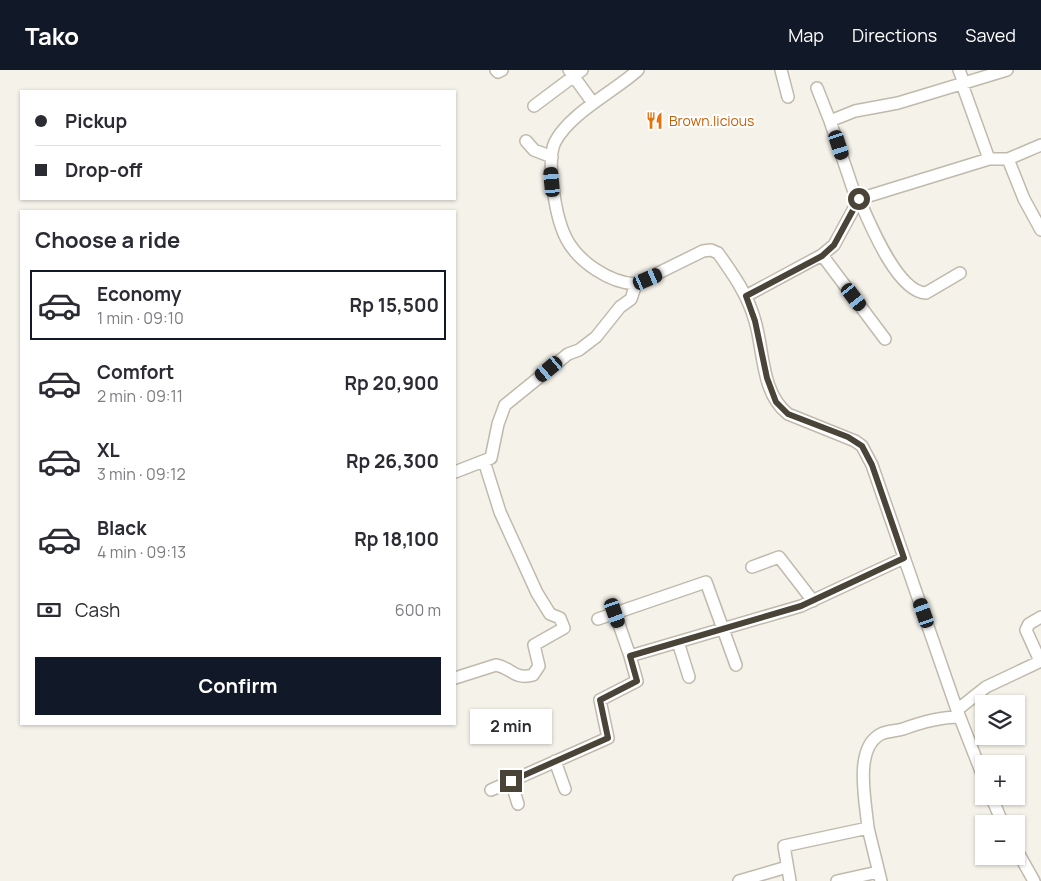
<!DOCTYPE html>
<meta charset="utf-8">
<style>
body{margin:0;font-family:Manrope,sans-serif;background:#f2f2f3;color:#2b2b33;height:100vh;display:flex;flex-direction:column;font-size:19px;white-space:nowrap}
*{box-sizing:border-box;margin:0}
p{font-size:16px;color:#7c7c81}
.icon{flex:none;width:28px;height:28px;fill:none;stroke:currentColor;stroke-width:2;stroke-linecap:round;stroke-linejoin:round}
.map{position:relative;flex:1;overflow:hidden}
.panel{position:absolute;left:20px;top:140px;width:436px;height:515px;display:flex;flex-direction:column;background:#fff;border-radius:0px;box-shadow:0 1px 4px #0004}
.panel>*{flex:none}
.banner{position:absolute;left:20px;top:20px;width:436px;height:110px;border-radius:0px;box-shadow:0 1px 4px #0004;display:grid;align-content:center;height:110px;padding:0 15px;background:#fff}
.buttons{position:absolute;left:975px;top:625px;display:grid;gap:10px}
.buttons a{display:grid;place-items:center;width:50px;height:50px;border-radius:0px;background:#fff;box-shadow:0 1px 4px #0004;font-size:25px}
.end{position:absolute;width:22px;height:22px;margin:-11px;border:6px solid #494338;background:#fff;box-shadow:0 0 0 2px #fff}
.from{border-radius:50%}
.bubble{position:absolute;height:35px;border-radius:0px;background:#fff;box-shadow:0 1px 4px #0004;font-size:16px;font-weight:700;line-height:35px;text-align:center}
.car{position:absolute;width:15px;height:30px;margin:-15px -8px;border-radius:6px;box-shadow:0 0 4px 1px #0007;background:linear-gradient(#222 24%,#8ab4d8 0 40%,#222 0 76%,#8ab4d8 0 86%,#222 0)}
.banner b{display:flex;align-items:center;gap:18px;height:48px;font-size:19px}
.banner b+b{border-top:1px solid #e1e1e2}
.banner i{width:12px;height:12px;background:#2b2b33}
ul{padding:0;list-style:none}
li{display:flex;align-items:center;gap:15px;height:70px;margin:0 10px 8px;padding:0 5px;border:2px solid transparent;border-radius:0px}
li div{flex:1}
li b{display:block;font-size:19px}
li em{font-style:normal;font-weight:700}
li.current{border-color:#111827}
li>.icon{width:45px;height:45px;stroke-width:1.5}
h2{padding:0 15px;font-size:22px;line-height:60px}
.pay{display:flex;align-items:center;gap:12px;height:55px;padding:0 15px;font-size:19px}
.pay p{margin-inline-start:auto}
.cta{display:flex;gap:10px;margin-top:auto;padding:10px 15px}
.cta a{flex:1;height:58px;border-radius:0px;background:#111827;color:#fff;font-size:20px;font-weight:700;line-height:58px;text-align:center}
header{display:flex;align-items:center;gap:30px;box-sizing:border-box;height:70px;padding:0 25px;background:#111827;color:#fff}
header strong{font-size:24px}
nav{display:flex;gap:28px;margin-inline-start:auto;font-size:18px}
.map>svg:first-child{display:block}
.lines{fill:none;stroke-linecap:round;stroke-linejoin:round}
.minor-casing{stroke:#c0baad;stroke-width:14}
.minor{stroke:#fff;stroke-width:11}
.route{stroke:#494338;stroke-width:6}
.labels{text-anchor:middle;stroke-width:4;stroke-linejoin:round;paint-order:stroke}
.food-label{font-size:14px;fill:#c56008;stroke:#fff;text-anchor:start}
</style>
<header>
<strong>Tako</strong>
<nav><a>Map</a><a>Directions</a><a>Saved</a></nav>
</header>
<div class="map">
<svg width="1041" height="811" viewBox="0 0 1041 811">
<rect width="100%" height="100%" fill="#f5f2ea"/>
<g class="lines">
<defs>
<path id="minor" d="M496,0L498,2L502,0
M569,0L593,33
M638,0C615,21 570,43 555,72C550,82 551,98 552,109C554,129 557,150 566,168C578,192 610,213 636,214L703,181L711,180L718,183C733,204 748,225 755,251C764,281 761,323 788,344L855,371L862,376L872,395L957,640L984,709
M781,0L788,27
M959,0L964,13
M1007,0L898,33L855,41L830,51L854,122L859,129L989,89H1008
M962,14L989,89
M817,18L830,51
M534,36L582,0
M526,71L534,80L552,87
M1041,75L1008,89L1024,129L1041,160
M859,129C869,152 897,222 926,223L960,203
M822,185L885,269
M746,226L822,185L834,175L859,129
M455,402L491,388L498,354L505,335L568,284L579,280L596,267L620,237L631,229L636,214
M752,497L779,487L813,531
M615,543L630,586
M598,549L706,512L736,595
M678,572L689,607
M1040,591L1026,560L1029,554L1041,547
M455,608L496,595C512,598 514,610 533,605L539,596L534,575L564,558L560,548L550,544L537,523L500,442L484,391
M957,640L986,617L1041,591
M555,691L565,719
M511,711L518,734
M491,720L608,668L600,630L637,611L630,586L801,536L904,488
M991,726L1003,754
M868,758L881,811
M1016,779L1034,811
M739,811L787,797
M790,811L784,776L868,758C866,733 853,678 881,664C887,661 896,661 903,659C922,652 939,647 959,647
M837,811L878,802"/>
</defs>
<!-- minor casing -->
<use href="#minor" class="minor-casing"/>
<!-- minor -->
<use href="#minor" class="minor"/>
</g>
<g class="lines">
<!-- route -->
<path class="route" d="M511,711L608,668L600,630L637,611L630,586L801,536L904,488L872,395L862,376L848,367L788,344L776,332L767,308L755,251L746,226L822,186L834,175L859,129"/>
</g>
<!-- icons -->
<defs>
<symbol id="restaurant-bare" viewBox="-9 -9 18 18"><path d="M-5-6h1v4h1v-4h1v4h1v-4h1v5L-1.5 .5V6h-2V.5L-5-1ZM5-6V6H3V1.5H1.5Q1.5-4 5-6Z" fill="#e8710a" stroke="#fff" stroke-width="2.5" paint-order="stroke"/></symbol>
</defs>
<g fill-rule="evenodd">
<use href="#restaurant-bare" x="642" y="38" width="25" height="25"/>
</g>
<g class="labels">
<!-- food labels -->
<g class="food-label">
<text x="669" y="56">Brown.licious</text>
</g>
</g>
</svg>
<div class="buttons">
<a><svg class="icon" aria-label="layers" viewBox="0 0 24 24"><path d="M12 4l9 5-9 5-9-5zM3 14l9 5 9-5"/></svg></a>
<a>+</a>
<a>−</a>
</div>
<i class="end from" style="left:859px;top:129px"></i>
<i class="end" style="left:511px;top:711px"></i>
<div class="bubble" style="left:470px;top:639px;width:82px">2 min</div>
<i class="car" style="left:839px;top:75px;rotate:162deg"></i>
<i class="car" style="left:552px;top:112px;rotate:355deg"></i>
<i class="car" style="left:648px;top:209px;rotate:67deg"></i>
<i class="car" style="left:854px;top:227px;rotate:143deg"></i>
<i class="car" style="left:549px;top:299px;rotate:230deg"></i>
<i class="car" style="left:615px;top:543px;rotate:161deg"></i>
<i class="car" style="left:924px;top:543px;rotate:341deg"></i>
<div class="banner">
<b><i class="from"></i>Pickup</b>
<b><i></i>Drop-off</b>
</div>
<section class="panel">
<h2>Choose a ride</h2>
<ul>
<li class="current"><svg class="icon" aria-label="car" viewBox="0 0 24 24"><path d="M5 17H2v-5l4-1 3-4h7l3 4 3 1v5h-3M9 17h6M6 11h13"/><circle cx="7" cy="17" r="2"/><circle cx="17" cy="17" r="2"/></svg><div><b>Economy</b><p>1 min · 09:10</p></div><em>Rp 15,500</em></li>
<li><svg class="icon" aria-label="car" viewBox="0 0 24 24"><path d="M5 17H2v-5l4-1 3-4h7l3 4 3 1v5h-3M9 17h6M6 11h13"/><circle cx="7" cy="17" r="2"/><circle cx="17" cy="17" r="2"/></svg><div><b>Comfort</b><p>2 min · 09:11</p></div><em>Rp 20,900</em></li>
<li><svg class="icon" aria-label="car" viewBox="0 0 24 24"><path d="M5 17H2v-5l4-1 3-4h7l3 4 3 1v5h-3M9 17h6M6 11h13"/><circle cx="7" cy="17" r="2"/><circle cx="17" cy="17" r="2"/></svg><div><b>XL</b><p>3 min · 09:12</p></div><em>Rp 26,300</em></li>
<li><svg class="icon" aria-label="car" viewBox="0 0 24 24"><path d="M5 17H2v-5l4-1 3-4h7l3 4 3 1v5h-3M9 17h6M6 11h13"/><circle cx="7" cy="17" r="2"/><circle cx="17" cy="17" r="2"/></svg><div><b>Black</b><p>4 min · 09:13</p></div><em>Rp 18,100</em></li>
</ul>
<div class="pay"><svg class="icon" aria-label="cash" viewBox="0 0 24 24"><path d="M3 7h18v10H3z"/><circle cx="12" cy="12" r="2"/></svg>Cash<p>600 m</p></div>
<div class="cta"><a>Confirm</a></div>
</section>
</div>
